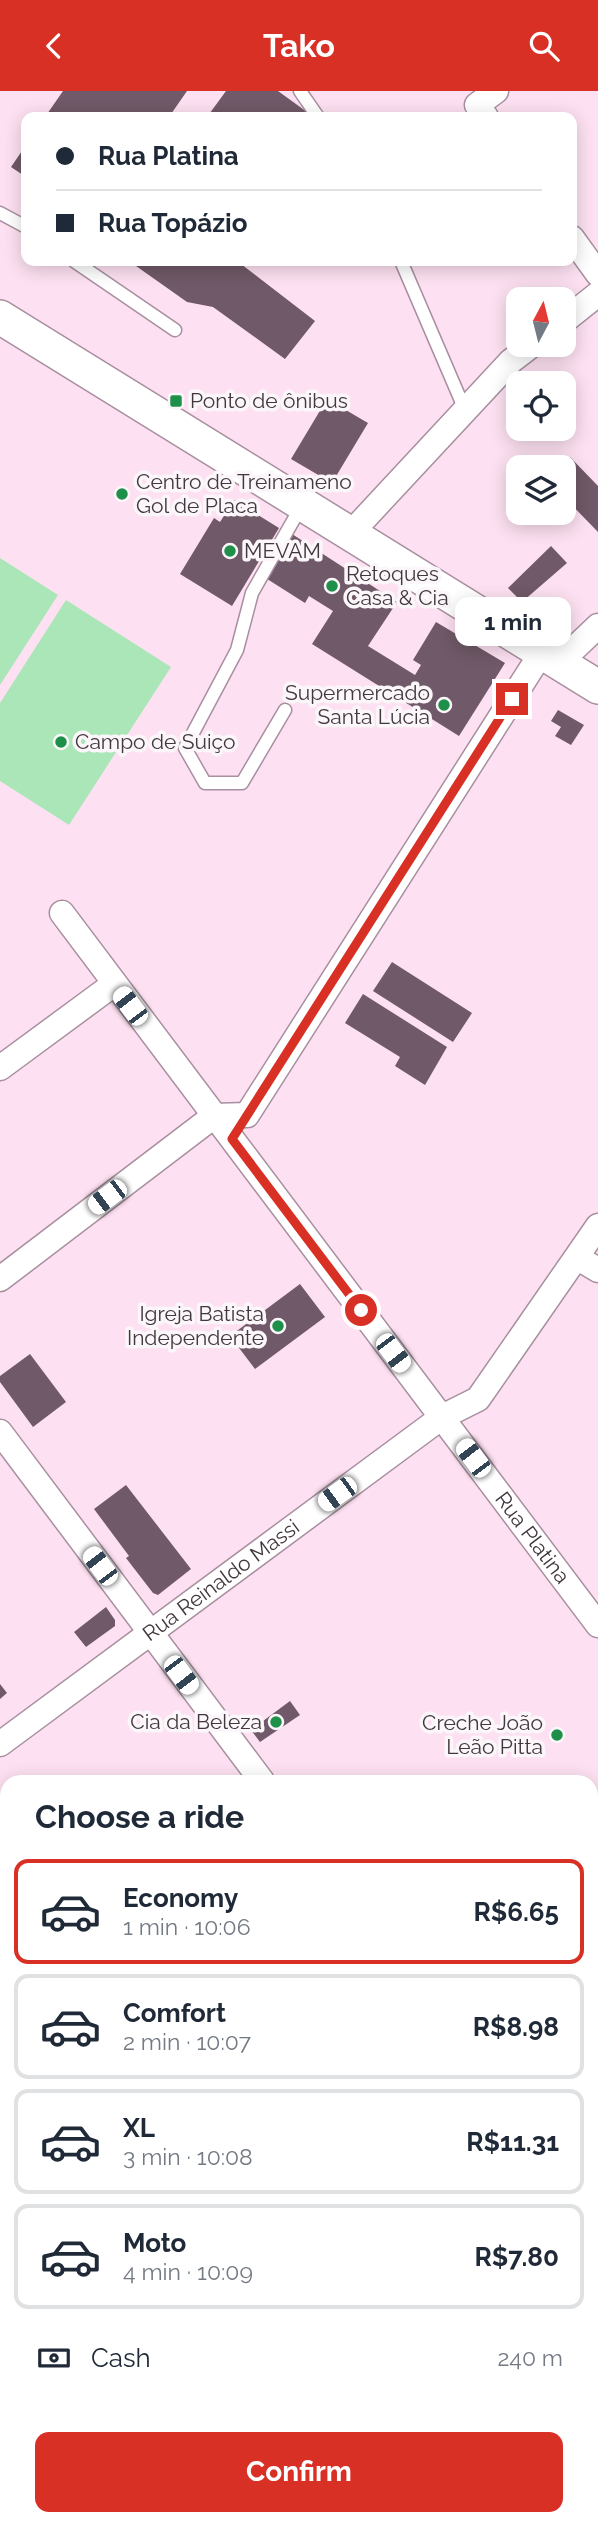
<!DOCTYPE html>
<meta charset="utf-8">
<style>
body{margin:0;font-family:Raleway,sans-serif;background:#f2f2f3;color:#1f2937;height:100vh;display:flex;flex-direction:column;font-size:26px;white-space:nowrap}
*{box-sizing:border-box;margin:0}
p{font-size:23px;color:#747a83}
.icon{flex:none;width:38px;height:38px;fill:none;stroke:currentColor;stroke-width:2;stroke-linecap:round;stroke-linejoin:round}
.map{position:relative;flex:1;overflow:hidden}
.sheet{position:absolute;left:0px;top:1684px;width:598px;height:751px;display:flex;flex-direction:column;background:#fff;border-radius:21px 21px 0 0;box-shadow:0 4px 18px #0003}
.sheet>*{flex:none}
.banner{position:absolute;left:21px;top:21px;width:556px;height:154px;border-radius:14px;box-shadow:0 4px 18px #0003;display:grid;align-content:center;height:154px;padding:0 35px;background:#fff}
.needle{width:46px;rotate:7deg}
.fabs{position:absolute;left:506px;top:196px;display:grid;gap:14px}
.fabs a{display:grid;place-items:center;width:70px;height:70px;border-radius:14px;background:#fff;box-shadow:0 4px 18px #0003;font-size:35px}
.end{position:absolute;width:32px;height:32px;margin:-16px;border:9px solid #d93025;background:#fff;box-shadow:0 0 0 4px #fff}
.from{border-radius:50%}
.bubble{position:absolute;height:49px;border-radius:14px;background:#fff;box-shadow:0 4px 18px #0003;font-size:23px;font-weight:700;line-height:49px;text-align:center}
.car{position:absolute;width:21px;height:42px;margin:-21px -10px;border-radius:9px;box-shadow:0 0 5px 2px #0007;background:linear-gradient(#fff 24%,#345 0 40%,#fff 0 76%,#345 0 86%,#fff 0)}
.banner b{display:flex;align-items:center;gap:24px;height:66px;font-size:26px}
.banner b+b{border-top:2px solid #e0e1e3}
.banner i{width:18px;height:18px;background:#1f2937}
ul{padding:0;list-style:none}
li{display:flex;align-items:center;gap:21px;height:105px;margin:0 14px 10px;padding:0 21px;border:4px solid #e0e1e3;border-radius:14px}
li div{flex:1}
li b{display:block;font-size:26px}
li em{font-style:normal;font-weight:700}
li.selected{border-color:#d93025}
li>.icon{width:63px;height:63px;stroke-width:1.5}
h2{padding:0 35px;font-size:32px;line-height:84px}
.pay{display:flex;align-items:center;gap:18px;height:77px;padding:0 35px;font-size:26px}
.pay p{margin-inline-start:auto}
.cta{display:flex;gap:14px;margin-top:auto;padding:14px 35px}
.cta a{flex:1;height:80px;border-radius:14px;background:#d93025;color:#fff;font-size:28px;font-weight:700;line-height:80px;text-align:center}
header{display:flex;justify-content:space-between;align-items:center;height:91px;padding:0 35px;background:#d93025;color:#fff;font-size:32px;font-weight:700}
.map>svg:first-child{display:block}
.green{fill:#abe6b8}
.building{fill:#705968}
.lines{fill:none;stroke-linecap:round;stroke-linejoin:round}
.lane-casing{stroke:#a88f9f;stroke-width:15}
.street-casing{stroke:#a88f9f;stroke-width:27}
.secondary-casing{stroke:#a88f9f;stroke-width:36}
.primary-casing{stroke:#fff;stroke-width:41}
.lane{stroke:#fff;stroke-width:12}
.street{stroke:#fff;stroke-width:24}
.secondary{stroke:#fff;stroke-width:33}
.primary{stroke:#fec4ec;stroke-width:38}
.rail{stroke:#887681;stroke-width:5;stroke-dasharray:9 9;stroke-linecap:butt}
.route{stroke:#d93025;stroke-width:9}
.poi-dot{fill:#1f904a;stroke:#fbf6f9;stroke-width:2.5}
.labels{text-anchor:middle;stroke-width:7;stroke-linejoin:round;paint-order:stroke}
.poi-label{font-size:21px;fill:#42373e;stroke:#fbf6f9;text-anchor:start}
.street-label{font-size:21px;fill:#42373e;stroke:#fbf6f9}
</style>
<header><svg class="icon" aria-label="back" viewBox="0 0 24 24"><path d="M15 5l-7 7 7 7"/></svg>Tako<svg class="icon" aria-label="search" viewBox="0 0 24 24"><circle cx="10" cy="10" r="6"/><path d="M15 15l6 6"/></svg></header>
<div class="map">
<svg width="598" height="2434" viewBox="0 0 598 2434">
<rect width="100%" height="100%" fill="#fde1f2"/>
<!-- green -->
<path class="green" d="M0,467L58,504L0,594Z
M66,509L171,576L69,734L0,690V612Z"/>
<!-- building -->
<path class="building" d="M63,0H187L169,26H45Z
M226,0H278L307,21L303,26H207Z
M26,54V86L11,76Z
M129,170H237L315,230L285,268L213,216L187,211Z
M327,308L368,332L332,392L291,368Z
M570,366L598,395V441L564,406V376H560Z
M234,409L279,437L232,515L180,483L214,427L220,431Z
M292,443L397,511L368,555L415,584L421,574L413,569L436,531L505,572L459,645L312,553L333,520L309,505L305,512L264,486Z
M551,455L567,472L522,511L508,497Z
M558,619L584,634L571,654L555,645L561,636L551,630Z
M392,871L472,922L453,951L373,900Z
M363,903L447,956L425,994L395,975L400,966L345,932Z
M300,1193L325,1226L255,1278L230,1245Z
M30,1263L66,1311L33,1336L0,1291V1285Z
M126,1394L191,1478L158,1504L153,1502L126,1467L129,1465L94,1418Z
M106,1516L115,1529V1535L86,1556L74,1541Z
M0,1593L7,1602L0,1608Z
M290,1610L300,1624L260,1651L251,1639Z"/>
<g class="lines">
<defs>
<path id="lane" d="M300,0L318,26
M0,122L26,136
M74,170L175,239
M401,170L465,319
M285,619L242,692H205L185,657L237,559L252,502L302,414"/>
<g id="street">
<path d="M486,26L477,14L496,0"/>
<path d="M572,147L598,183"/>
<path d="M564,230L598,203"/>
<path d="M350,443L511,270L532,254"/>
<path d="M559,572L598,535"/>
<path id="s1" d="M62,822L598,1534"/>
<path d="M0,977L114,893"/>
<path d="M578,1167L598,1179"/>
<path d="M0,1188L214,1025L247,1024L542,561"/>
<path d="M0,1341L262,1690"/>
<path id="s2" d="M0,1653L442,1326L478,1308L598,1135"/>
<path d="M592,1732L598,1727"/>
<path d="M0,2001L7,1996"/>
<path d="M592,2064L598,2059"/>
<path d="M592,2132L598,2141"/>
<path d="M592,2186L598,2181"/>
<path d="M0,2320L7,2315"/>
<path d="M592,2369L598,2361"/>
<path d="M287,2434L295,2427"/>
</g>
<path id="secondary" d="M0,226L598,596"/>
<path id="primary" d="M592,2393L598,2388
M535,2434L545,2427"/>
</defs>
<!-- lane casing -->
<use href="#lane" class="lane-casing"/>
<!-- street casing -->
<use href="#street" class="street-casing"/>
<!-- secondary casing -->
<use href="#secondary" class="secondary-casing"/>
<!-- primary casing -->
<use href="#primary" class="primary-casing"/>
<!-- lane -->
<use href="#lane" class="lane"/>
<!-- street -->
<use href="#street" class="street"/>
<!-- secondary -->
<use href="#secondary" class="secondary"/>
<!-- primary -->
<use href="#primary" class="primary"/>
<!-- rail -->
<path class="rail" d="M592,2269L598,2264
M389,2434L397,2427"/>
</g>
<g class="lines">
<!-- route -->
<path class="route" d="M361,1219L232,1048L512,608"/>
</g>
<!-- markers -->
<g class="poi-dot">
<rect x="169" y="303" width="14" height="14" rx="3.5"/>
<circle cx="122" cy="403" r="7"/>
<circle cx="230" cy="460" r="7"/>
<circle cx="332" cy="495" r="7"/>
<circle cx="444" cy="614" r="7"/>
<circle cx="61" cy="651" r="7"/>
<circle cx="278" cy="1235" r="7"/>
<circle cx="276" cy="1631" r="7"/>
<circle cx="557" cy="1644" r="7"/>
</g>
<g class="labels">
<!-- poi labels -->
<g class="poi-label">
<text x="190" y="317">Ponto de ônibus</text>
<text x="136" y="398">Centro de Treinameno<tspan x="136" dy="24">Gol de Placa</tspan></text>
<text x="244" y="467">MEVAM</text>
<text x="346" y="490">Retoques<tspan x="346" dy="24">Casa &amp; Cia</tspan></text>
<text x="430" y="609" text-anchor="end">Supermercado<tspan x="430" dy="24">Santa Lúcia</tspan></text>
<text x="75" y="658">Campo de Suiço</text>
<text x="264" y="1230" text-anchor="end">Igreja Batista<tspan x="264" dy="24">Independente</tspan></text>
<text x="262" y="1638" text-anchor="end">Cia da Beleza</text>
<text x="543" y="1639" text-anchor="end">Creche João<tspan x="543" dy="24">Leão Pitta</tspan></text>
</g>
<!-- street labels -->
<g class="street-label">
<text dy="7" stroke="none"><textPath href="#s1" startOffset="782">Rua Platina</textPath></text>
<text dy="7" stroke="none"><textPath href="#s2" startOffset="275">Rua Reinaldo Massi</textPath></text>
</g>
</g>
</svg>
<div class="fabs">
<a><svg class="needle" viewBox="-14 -14 28 28"><path d="M0-13l5 13h-10z" fill="#e53935"/><path d="M0 13l5-13h-10z" fill="#747a83"/></svg></a>
<a><svg class="icon" aria-label="locate" viewBox="0 0 24 24"><circle cx="12" cy="12" r="6"/><path d="M12 2v4M12 18v4M2 12h4M18 12h4"/></svg></a>
<a><svg class="icon" aria-label="layers" viewBox="0 0 24 24"><path d="M12 4l9 5-9 5-9-5zM3 14l9 5 9-5"/></svg></a>
</div>
<i class="end from" style="left:361px;top:1219px"></i>
<i class="end" style="left:512px;top:608px"></i>
<div class="bubble" style="left:455px;top:506px;width:116px">1 min</div>
<i class="car" style="left:130px;top:915px;rotate:323deg"></i>
<i class="car" style="left:107px;top:1106px;rotate:233deg"></i>
<i class="car" style="left:393px;top:1262px;rotate:143deg"></i>
<i class="car" style="left:473px;top:1367px;rotate:323deg"></i>
<i class="car" style="left:337px;top:1403px;rotate:234deg"></i>
<i class="car" style="left:100px;top:1475px;rotate:323deg"></i>
<i class="car" style="left:181px;top:1584px;rotate:143deg"></i>
<div class="banner">
<b><i class="from"></i>Rua Platina</b>
<b><i></i>Rua Topázio</b>
</div>
<section class="sheet">
<h2>Choose a ride</h2>
<ul>
<li class="selected"><svg class="icon" aria-label="car" viewBox="0 0 24 24"><path d="M5 17H2v-5l4-1 3-4h7l3 4 3 1v5h-3M9 17h6M6 11h13"/><circle cx="7" cy="17" r="2"/><circle cx="17" cy="17" r="2"/></svg><div><b>Economy</b><p>1 min · 10:06</p></div><em>R$6.65</em></li>
<li><svg class="icon" aria-label="car" viewBox="0 0 24 24"><path d="M5 17H2v-5l4-1 3-4h7l3 4 3 1v5h-3M9 17h6M6 11h13"/><circle cx="7" cy="17" r="2"/><circle cx="17" cy="17" r="2"/></svg><div><b>Comfort</b><p>2 min · 10:07</p></div><em>R$8.98</em></li>
<li><svg class="icon" aria-label="car" viewBox="0 0 24 24"><path d="M5 17H2v-5l4-1 3-4h7l3 4 3 1v5h-3M9 17h6M6 11h13"/><circle cx="7" cy="17" r="2"/><circle cx="17" cy="17" r="2"/></svg><div><b>XL</b><p>3 min · 10:08</p></div><em>R$11.31</em></li>
<li><svg class="icon" aria-label="car" viewBox="0 0 24 24"><path d="M5 17H2v-5l4-1 3-4h7l3 4 3 1v5h-3M9 17h6M6 11h13"/><circle cx="7" cy="17" r="2"/><circle cx="17" cy="17" r="2"/></svg><div><b>Moto</b><p>4 min · 10:09</p></div><em>R$7.80</em></li>
</ul>
<div class="pay"><svg class="icon" aria-label="cash" viewBox="0 0 24 24"><path d="M3 7h18v10H3z"/><circle cx="12" cy="12" r="2"/></svg>Cash<p>240 m</p></div>
<div class="cta"><a>Confirm</a></div>
</section>
</div>
